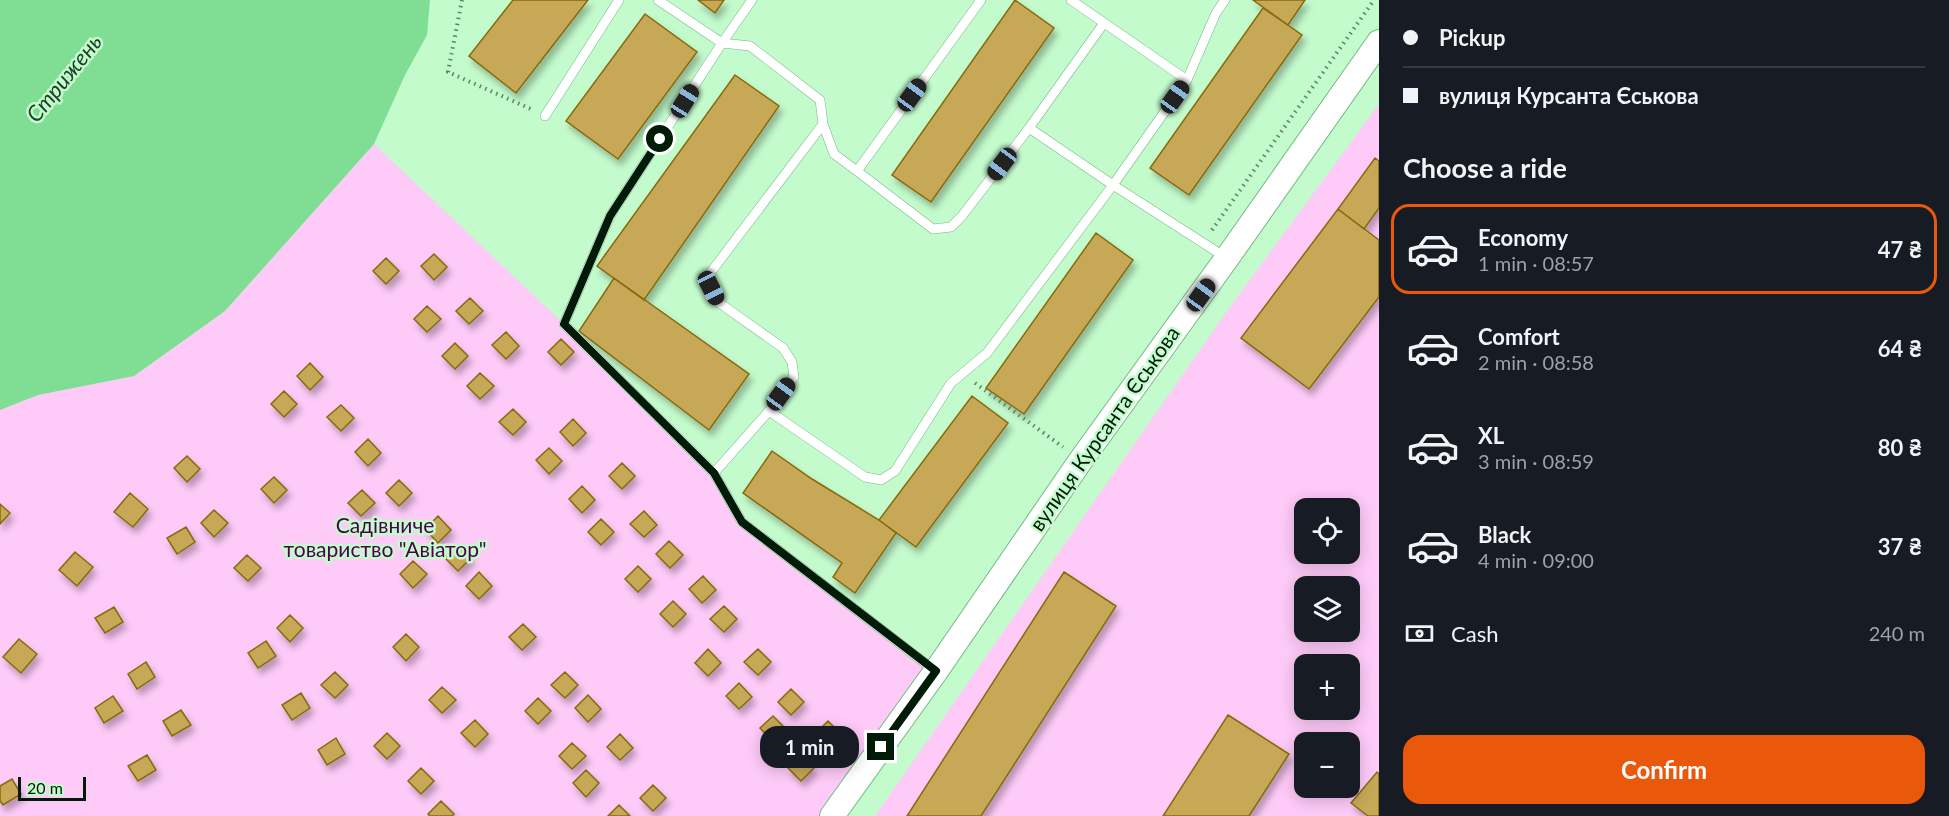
<!DOCTYPE html>
<meta charset="utf-8">
<style>
body{margin:0;font-family:Lato,sans-serif;background:#20242c;color:#f1f3f6;height:100vh;display:flex;flex-direction:column;font-size:22px;white-space:nowrap}
*{box-sizing:border-box;margin:0}
p{font-size:20px;color:#9ea1a6}
.icon{flex:none;width:33px;height:33px;fill:none;stroke:currentColor;stroke-width:2;stroke-linecap:round;stroke-linejoin:round}
.map{position:relative;flex:1;overflow:hidden}
.details{display:flex;flex-direction:column;background:#171b24;width:570px}
.details>*{flex:none}
.top-card{display:grid;align-content:center;height:132px;padding:0 24px;background:#171b24}
.buttons{position:absolute;left:1294px;top:498px;display:grid;gap:12px}
.buttons a{display:grid;place-items:center;width:66px;height:66px;border-radius:12px;background:#171b24;box-shadow:0 3px 15px #0003;font-size:30px}
.scale{position:absolute;left:18px;bottom:15px;width:68px;box-sizing:border-box;padding-left:6px;border:3px solid #001b07;border-top:0;font-size:16px;line-height:21px;white-space:nowrap;color:#001b07;-webkit-text-stroke:4px #c3fbcc;paint-order:stroke}
.end{position:absolute;width:27px;height:27px;margin:-14px;border:8px solid #001b07;background:#fff;box-shadow:0 0 0 3px #fff}
.from{border-radius:50%}
.bubble{position:absolute;height:42px;border-radius:18px;background:#171b24;box-shadow:0 3px 15px #0003;font-size:20px;font-weight:700;line-height:42px;text-align:center}
.car{position:absolute;width:18px;height:36px;margin:-18px -9px;border-radius:8px;box-shadow:0 0 4px 2px #0007;background:linear-gradient(#222 24%,#8ab4d8 0 40%,#222 0 76%,#8ab4d8 0 86%,#222 0)}
.top-card b{display:flex;align-items:center;gap:21px;height:57px;font-size:22px}
.top-card b+b{border-top:2px solid #363941}
.top-card i{width:15px;height:15px;background:#f1f3f6}
ul{padding:0;list-style:none}
li{display:flex;align-items:center;gap:18px;height:90px;margin:0 12px 9px;padding:0 12px;border:3px solid transparent;border-radius:18px}
li div{flex:1}
li b{display:block;font-size:22px}
li em{font-style:normal;font-weight:700}
li.current{border-color:#ea580c}
li>.icon{width:54px;height:54px;stroke-width:1.5}
h2{padding:0 24px;font-size:27px;line-height:72px}
.pay{display:flex;align-items:center;gap:15px;height:66px;padding:0 24px;font-size:22px}
.pay p{margin-inline-start:auto}
.cta{display:flex;gap:12px;margin-top:auto;padding:12px 24px}
.cta a{flex:1;height:69px;border-radius:18px;background:#ea580c;color:#fff;font-size:24px;font-weight:700;line-height:69px;text-align:center}
main{display:flex;flex:1;min-height:0}
.map>svg:first-child{display:block}
.green{fill:#fecaf8;fill-rule:evenodd}
.water{fill:#80dd94}
.building{fill:#c6a857;stroke:#866a0b;stroke-width:1.5;filter:url(#shadow)}
.lines{fill:none;stroke-linecap:round;stroke-linejoin:round}
.lane-casing{stroke:#74ba83;stroke-width:10}
.secondary-casing{stroke:#74ba83;stroke-width:26}
.path{stroke:#5c8564;stroke-width:4;stroke-dasharray:1.5 4.5;stroke-linecap:butt}
.lane{stroke:#fff;stroke-width:9}
.secondary{stroke:#fff;stroke-width:24}
.route{stroke:#001b07;stroke-width:8}
.labels{text-anchor:middle;stroke-width:5;stroke-linejoin:round;paint-order:stroke}
.street-label{font-size:21px;fill:#001b07;stroke:#c3fbcc}
.park-label{font-size:21px;fill:#4d014b;stroke:#c3fbcc}
.water-label{font-size:22px;font-style:italic;fill:#1d4327;stroke:#c3fbcc}
</style>
<main>
<div class="map">
<svg width="1379" height="816" viewBox="0 0 1379 816">
<defs>
<filter id="shadow"><feDropShadow dx="3.5" dy="6" stdDeviation="3" flood-color="#0004"/></filter>
</defs>
<rect width="100%" height="100%" fill="#c3fbcc"/>
<!-- green -->
<path class="green" d="M1379,104V816H875L1227,311ZM1305,508H1350V554H1305ZM1305,586H1350V632H1305ZM1305,664H1350V710H1305ZM1305,742H1350V788H1305Z
M374,144L564,324L714,473L743,522L936,671L832,816H0V410L38,395L134,376L225,311Z"/>
<!-- water -->
<path class="water" d="M0,0H430L427,35L405,75L374,144L225,311L134,376L38,395L0,410Z"/>
<!-- building -->
<path class="building" d="M513,0H588L516,93L469,56Z
M698,0H724L715,13Z
M1015,0L1054,28L931,202L892,175Z
M1253,0H1305L1288,25Z
M1263,8L1302,35L1189,195L1150,168Z
M645,14L697,52L618,159L566,121Z
M735,75L779,106L644,300L597,266Z
M1375,158L1379,161V208L1364,229L1338,209Z
M1338,209L1379,240V297L1309,389L1241,338Z
M1096,233L1133,260L1024,414L986,388Z
M434,254L447,267L434,280L421,266Z
M386,258L399,271L386,284L373,271Z
M614,278L749,374L709,430L579,331Z
M470,298L483,311L469,324L456,311Z
M427,306L441,319L427,332L414,319Z
M506,332L519,346L506,359L492,345Z
M561,339L574,352L561,365L548,352Z
M455,343L468,356L455,369L442,356Z
M310,363L323,377L310,390L297,376Z
M480,373L494,386L480,399L467,386Z
M284,391L297,404L284,417L271,404Z
M972,396L1008,423L916,547L879,520Z
M341,405L354,418L341,431L327,417Z
M513,409L526,422L513,435L499,422Z
M573,419L586,433L573,446L560,432Z
M368,439L381,453L368,466L355,452Z
M549,448L562,461L549,474L536,460Z
M772,451L812,479L879,520L896,533L855,593L833,577L842,563L743,493Z
M187,456L200,469L187,482L174,468Z
M622,463L635,476L622,489L609,476Z
M274,477L287,490L274,503L261,489Z
M399,480L412,493L399,506L386,493Z
M582,486L595,500L582,513L569,499Z
M362,490L375,503L361,516L348,503Z
M130,493L148,509L133,527L114,512Z
M0,504L10,513L0,524Z
M214,510L228,523L214,537L201,523Z
M644,511L657,525L644,537L630,524Z
M438,516L451,530L438,543L425,529Z
M601,519L614,532L601,545L588,532Z
M186,527L195,542L177,554L167,538Z
M669,541L683,555L670,568L656,554Z
M458,545L471,558L458,571L445,558Z
M75,552L93,567L77,586L59,570Z
M247,555L261,568L248,581L234,568Z
M413,561L427,574L413,588L400,574Z
M638,566L651,579L638,592L625,579Z
M479,572L492,586L479,599L466,586Z
M1064,572L1116,606L981,816H907Z
M703,576L716,590L702,603L689,589Z
M673,601L686,614L673,627L660,614Z
M724,606L737,619L724,632L710,619Z
M114,607L123,622L105,633L95,618Z
M290,615L303,628L290,642L277,628Z
M523,624L536,637L522,650L509,637Z
M406,634L419,647L406,661L393,647Z
M19,639L37,654L21,673L3,657Z
M266,641L276,656L258,668L248,653Z
M708,649L721,663L708,676L695,663Z
M758,649L771,662L758,675L744,662Z
M146,662L155,677L137,689L128,674Z
M335,672L348,685L335,698L321,685Z
M565,672L578,685L565,698L551,685Z
M739,683L752,697L739,709L726,696Z
M442,687L456,700L442,713L429,700Z
M791,689L804,702L791,715L778,702Z
M301,693L310,708L292,720L282,705Z
M588,695L601,709L588,722L575,708Z
M113,696L123,711L104,723L95,708Z
M538,698L551,711L538,724L525,711Z
M181,710L191,725L172,736L163,721Z
M1228,715L1289,754L1249,816H1163Z
M773,716L786,729L773,742L760,728Z
M475,720L488,734L475,747L461,733Z
M828,721L841,734L828,747L815,734Z
M387,733L400,746L387,759L374,746Z
M620,734L633,748L620,760L607,747Z
M336,738L345,754L327,765L318,750Z
M572,743L586,756L572,769L559,756Z
M147,755L156,770L138,781L128,766Z
M801,755L814,768L801,781L788,768Z
M421,768L434,781L421,794L408,781Z
M586,770L599,783L586,797L573,783Z
M1377,772L1379,774V816H1368L1351,803Z
M12,779L21,794L3,805L0,801V786Z
M653,785L666,798L653,811L640,798Z
M441,801L454,814L452,816H430L428,814Z
M619,805L630,816H608Z"/>
<g class="lines">
<defs>
<path id="lane" d="M658,0L722,43L610,216L564,324L714,473L742,522L934,670
M752,0L722,43L750,46L820,100L823,124L834,154L857,171
M981,0L857,171L933,229L951,227L962,216L1029,128L1113,185L1187,80L1071,0
M1187,80L1216,13L1225,0
M545,116L619,0
M1029,128L1104,23
M769,411L794,377L792,362L783,348L718,302L711,288V272L823,124
M714,473L769,411L865,477L881,480L895,471L951,383L987,353L1113,185L1225,257"/>
<path id="secondary" d="M832,816L936,671L1081,460L1227,258L1379,42"/>
</defs>
<!-- lane casing -->
<use href="#lane" class="lane-casing"/>
<!-- secondary casing -->
<use href="#secondary" class="secondary-casing"/>
<!-- path -->
<path class="path" d="M462,0L448,72L531,109
M1212,230L1374,0
M975,383L1063,447"/>
<!-- lane -->
<use href="#lane" class="lane"/>
<!-- secondary -->
<use href="#secondary" class="secondary"/>
</g>
<g class="lines">
<!-- route -->
<path class="route" d="M660,139L610,216L564,324L714,473L742,522L936,671L881,747"/>
</g>
<g class="labels">
<!-- street labels -->
<g class="street-label">
<text transform="translate(1105 429) rotate(-55)" y="7">вулиця Курсанта Єськова</text>
</g>
<!-- park labels -->
<g class="park-label">
<text x="385" y="533">Садівниче<tspan x="385" dy="24">товариство "Авіатор"</tspan></text>
</g>
<!-- water labels -->
<g class="water-label">
<text transform="translate(64 78) rotate(-51)" y="8">Стрижень</text>
</g>
</g>
</svg>
<div class="buttons">
<a><svg class="icon" aria-label="locate" viewBox="0 0 24 24"><circle cx="12" cy="12" r="6"/><path d="M12 2v4M12 18v4M2 12h4M18 12h4"/></svg></a>
<a><svg class="icon" aria-label="layers" viewBox="0 0 24 24"><path d="M12 4l9 5-9 5-9-5zM3 14l9 5 9-5"/></svg></a>
<a>+</a>
<a>−</a>
</div>
<div class="scale">20 m</div>
<i class="end from" style="left:660px;top:139px"></i>
<i class="end" style="left:881px;top:747px"></i>
<div class="bubble" style="left:760px;top:726px;width:99px">1 min</div>
<i class="car" style="left:912px;top:95px;rotate:36deg"></i>
<i class="car" style="left:1175px;top:97px;rotate:35deg"></i>
<i class="car" style="left:685px;top:101px;rotate:32deg"></i>
<i class="car" style="left:1002px;top:164px;rotate:217deg"></i>
<i class="car" style="left:711px;top:288px;rotate:153deg"></i>
<i class="car" style="left:1201px;top:295px;rotate:36deg"></i>
<i class="car" style="left:781px;top:394px;rotate:36deg"></i>
</div>
<section class="details">
<div class="top-card">
<b><i class="from"></i>Pickup</b>
<b><i></i>вулиця Курсанта Єськова</b>
</div>
<h2>Choose a ride</h2>
<ul>
<li class="current"><svg class="icon" aria-label="car" viewBox="0 0 24 24"><path d="M5 17H2v-5l4-1 3-4h7l3 4 3 1v5h-3M9 17h6M6 11h13"/><circle cx="7" cy="17" r="2"/><circle cx="17" cy="17" r="2"/></svg><div><b>Economy</b><p>1 min · 08:57</p></div><em>47 ₴</em></li>
<li><svg class="icon" aria-label="car" viewBox="0 0 24 24"><path d="M5 17H2v-5l4-1 3-4h7l3 4 3 1v5h-3M9 17h6M6 11h13"/><circle cx="7" cy="17" r="2"/><circle cx="17" cy="17" r="2"/></svg><div><b>Comfort</b><p>2 min · 08:58</p></div><em>64 ₴</em></li>
<li><svg class="icon" aria-label="car" viewBox="0 0 24 24"><path d="M5 17H2v-5l4-1 3-4h7l3 4 3 1v5h-3M9 17h6M6 11h13"/><circle cx="7" cy="17" r="2"/><circle cx="17" cy="17" r="2"/></svg><div><b>XL</b><p>3 min · 08:59</p></div><em>80 ₴</em></li>
<li><svg class="icon" aria-label="car" viewBox="0 0 24 24"><path d="M5 17H2v-5l4-1 3-4h7l3 4 3 1v5h-3M9 17h6M6 11h13"/><circle cx="7" cy="17" r="2"/><circle cx="17" cy="17" r="2"/></svg><div><b>Black</b><p>4 min · 09:00</p></div><em>37 ₴</em></li>
</ul>
<div class="pay"><svg class="icon" aria-label="cash" viewBox="0 0 24 24"><path d="M3 7h18v10H3z"/><circle cx="12" cy="12" r="2"/></svg>Cash<p>240 m</p></div>
<div class="cta"><a>Confirm</a></div>
</section>
</main>
